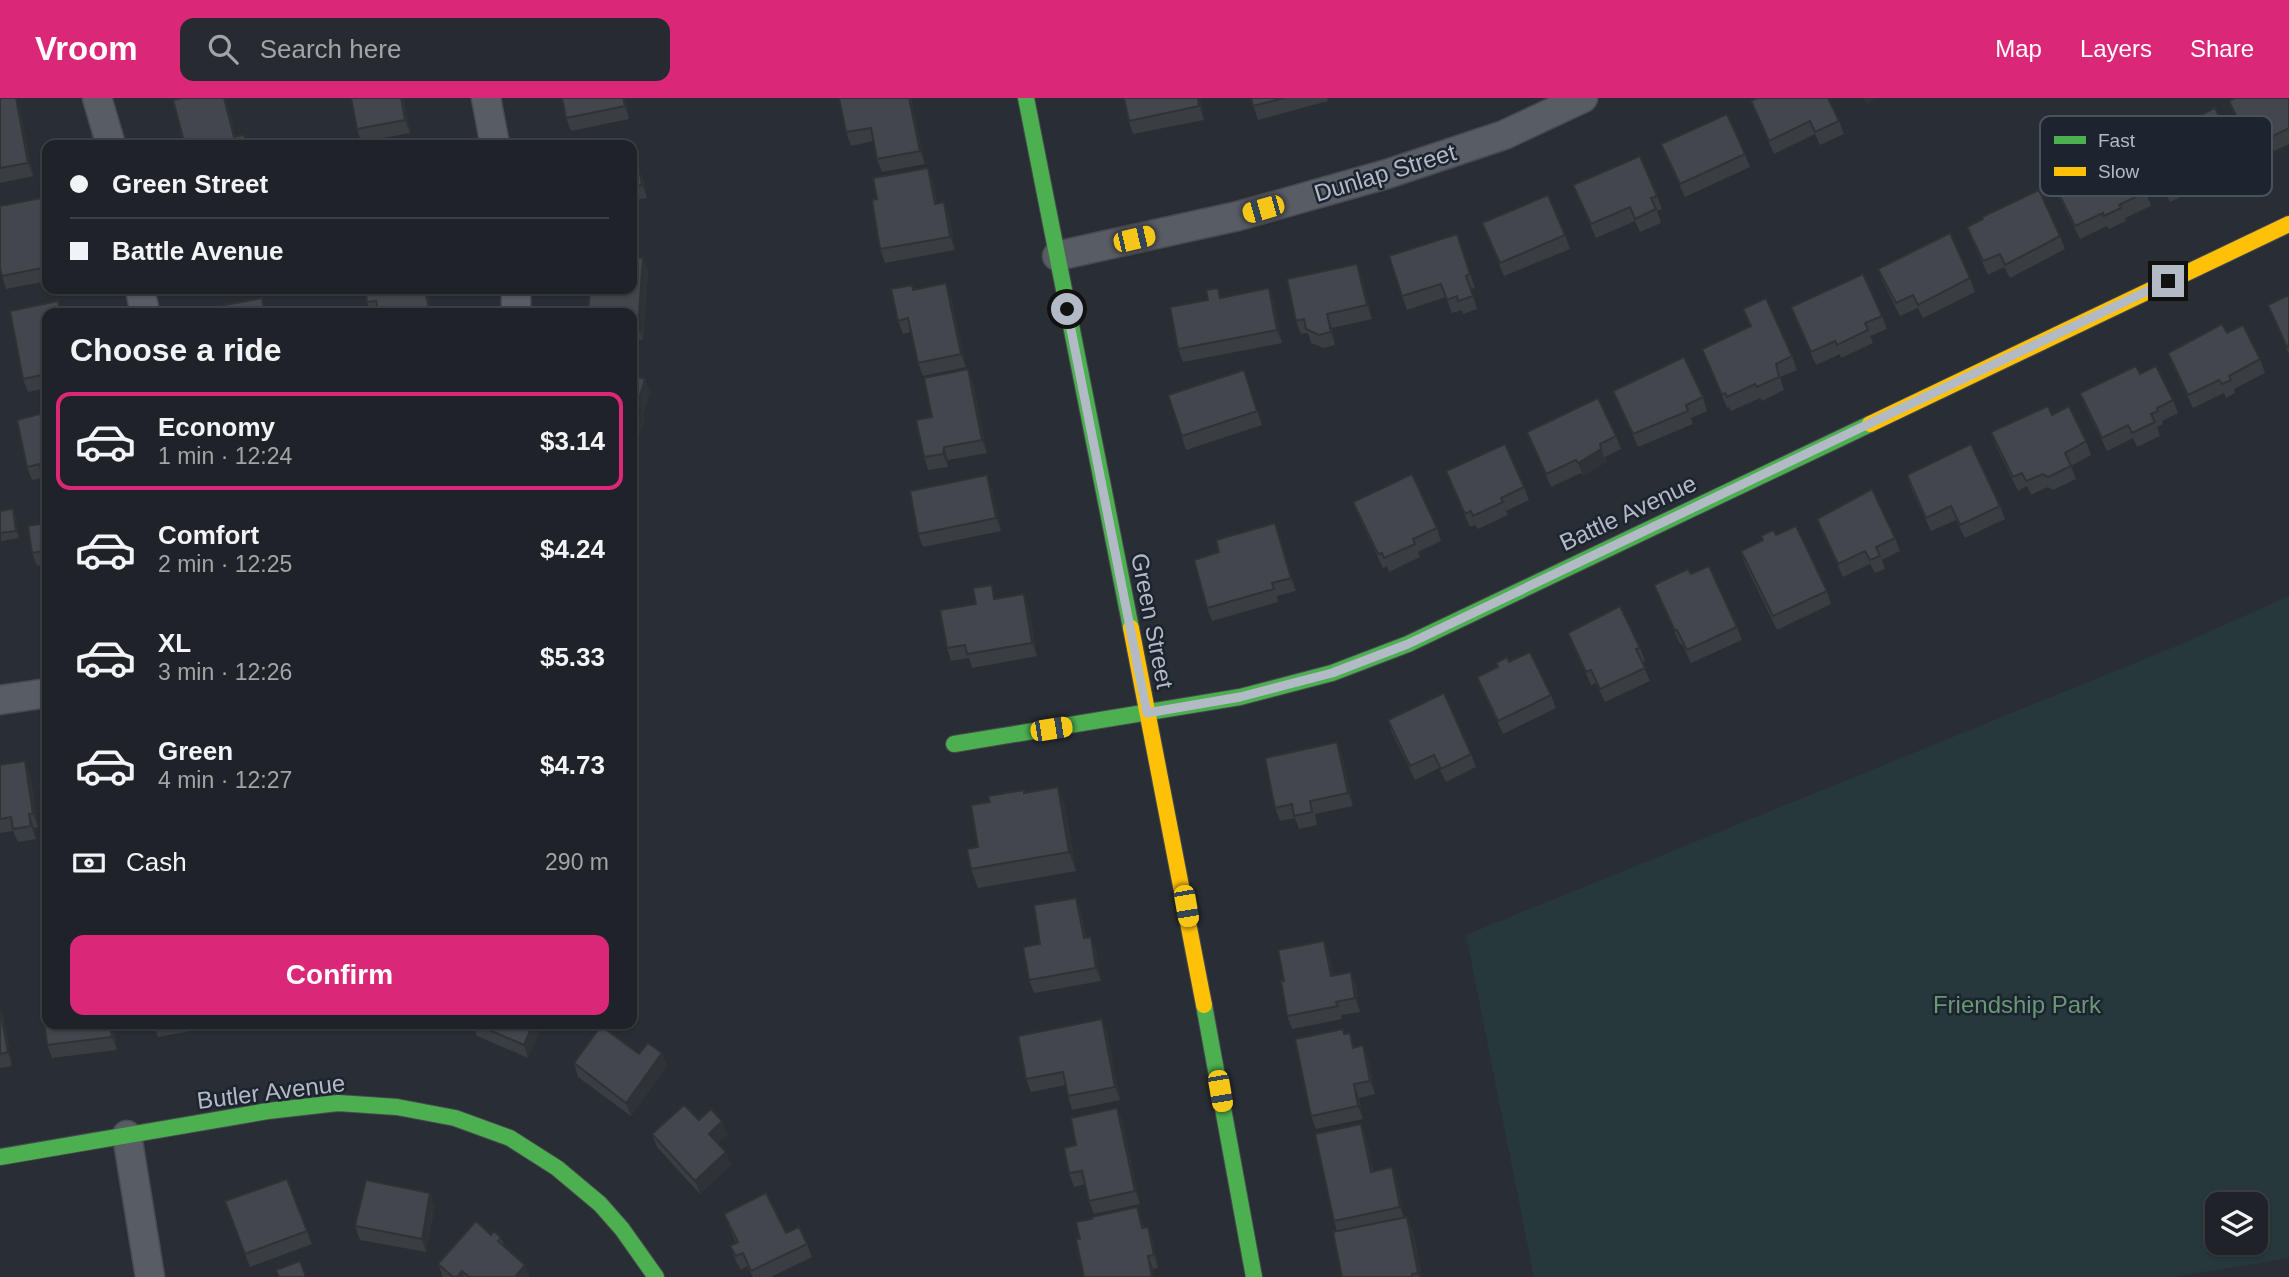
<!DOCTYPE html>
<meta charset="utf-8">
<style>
body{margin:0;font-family:Arial,sans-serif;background:#272a30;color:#f1f3f6;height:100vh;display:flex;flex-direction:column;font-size:26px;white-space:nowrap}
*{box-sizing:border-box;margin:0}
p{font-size:23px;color:#a1a4a8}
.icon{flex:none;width:38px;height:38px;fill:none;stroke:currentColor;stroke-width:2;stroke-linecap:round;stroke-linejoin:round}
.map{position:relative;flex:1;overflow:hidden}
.drawer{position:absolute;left:42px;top:210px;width:595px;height:721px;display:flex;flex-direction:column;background:#1f2228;border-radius:14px;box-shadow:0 2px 5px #0004,0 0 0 2px #3c3f45}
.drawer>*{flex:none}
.banner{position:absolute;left:42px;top:42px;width:595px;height:154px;border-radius:14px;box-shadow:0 2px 5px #0004,0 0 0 2px #3c3f45;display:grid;align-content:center;height:154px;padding:0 28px;background:#1f2228}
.tools{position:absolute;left:2205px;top:1094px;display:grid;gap:14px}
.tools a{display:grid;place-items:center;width:63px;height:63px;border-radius:14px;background:#1f2228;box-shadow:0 2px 5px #0004,0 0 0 2px #3c3f45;font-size:35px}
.end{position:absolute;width:32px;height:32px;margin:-16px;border:9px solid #b2bac6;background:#111;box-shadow:0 0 0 4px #111}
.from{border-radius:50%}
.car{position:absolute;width:21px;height:42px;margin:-21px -10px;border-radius:9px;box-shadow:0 0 5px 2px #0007;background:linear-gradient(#f5c518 24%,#345 0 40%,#f5c518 0 76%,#345 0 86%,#f5c518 0)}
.banner b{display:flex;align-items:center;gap:24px;height:66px;font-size:26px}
.banner b+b{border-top:2px solid #3c3f45}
.banner i{width:18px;height:18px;background:#f1f3f6}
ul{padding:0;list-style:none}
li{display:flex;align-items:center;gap:21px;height:98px;margin:0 14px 10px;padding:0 14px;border:4px solid transparent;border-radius:14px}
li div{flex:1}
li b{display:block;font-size:26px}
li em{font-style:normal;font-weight:800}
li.on{border-color:#db2777}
li>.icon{width:63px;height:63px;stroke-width:1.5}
h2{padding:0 28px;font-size:32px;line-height:84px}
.pay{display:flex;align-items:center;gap:18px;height:77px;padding:0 28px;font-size:26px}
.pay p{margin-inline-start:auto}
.primary-button{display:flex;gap:14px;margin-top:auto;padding:14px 28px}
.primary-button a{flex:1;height:80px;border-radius:14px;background:#db2777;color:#fff;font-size:28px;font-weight:800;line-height:80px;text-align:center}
header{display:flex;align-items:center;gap:42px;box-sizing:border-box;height:98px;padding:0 35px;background:#db2777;color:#fff}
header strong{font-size:33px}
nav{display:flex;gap:38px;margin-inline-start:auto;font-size:24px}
.search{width:490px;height:63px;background:#272a30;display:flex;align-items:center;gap:18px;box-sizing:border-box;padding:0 24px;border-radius:14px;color:#a1a4a8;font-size:26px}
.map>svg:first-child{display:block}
.green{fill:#26383b;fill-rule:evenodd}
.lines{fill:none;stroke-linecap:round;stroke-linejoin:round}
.street-casing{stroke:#474a50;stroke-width:31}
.fast-casing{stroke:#474a50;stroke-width:18}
.slow-casing{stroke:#474a50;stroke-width:18}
.street{stroke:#585c63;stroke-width:28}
.fast{stroke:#4caf50;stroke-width:16}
.slow{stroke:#ffc107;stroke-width:16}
.wall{fill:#3a3d42}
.shaded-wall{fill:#2f3236}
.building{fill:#43474d;stroke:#2f3236;stroke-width:2}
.route{stroke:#b2bac6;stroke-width:9}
.labels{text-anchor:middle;stroke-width:5;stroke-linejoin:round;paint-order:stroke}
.street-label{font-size:24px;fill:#b2bac6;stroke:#1c2430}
.park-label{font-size:24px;fill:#6a9774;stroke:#1c2430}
.key{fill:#1c2430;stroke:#49515d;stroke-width:2}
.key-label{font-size:19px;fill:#b2bac6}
</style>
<header>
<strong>Vroom</strong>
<div class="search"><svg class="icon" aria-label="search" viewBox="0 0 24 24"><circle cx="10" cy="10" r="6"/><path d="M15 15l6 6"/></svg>Search here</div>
<nav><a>Map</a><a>Layers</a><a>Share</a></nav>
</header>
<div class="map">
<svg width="2289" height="1179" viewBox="0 0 2289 1179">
<rect width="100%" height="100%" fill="#292e35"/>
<!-- green -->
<path class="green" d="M2289,498V1160L2172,1179H1534L1466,837L2184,545ZM2217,1106H2256V1144H2217Z"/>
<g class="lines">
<defs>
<path id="street" d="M97,0L111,47
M486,0L495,47
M1057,158L1238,118L1387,76L1504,37L1583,0
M140,191L145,215
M516,215V191
M0,602L47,595
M127,1037L150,1179"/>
<path id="fast" d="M1026,0L1131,530
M954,646L1240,599L1332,575L1408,546L1870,326
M1204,907L1254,1179
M0,1059L268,1013L338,1005L397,1009L455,1020L510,1040L557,1070L600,1106L622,1131L656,1179"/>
<path id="slow" d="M1870,326L2289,126
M1131,530L1204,907"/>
</defs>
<!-- street casing -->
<use href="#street" class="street-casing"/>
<!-- fast casing -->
<use href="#fast" class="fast-casing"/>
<!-- slow casing -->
<use href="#slow" class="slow-casing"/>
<!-- street -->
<use href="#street" class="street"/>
<!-- fast -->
<use href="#fast" class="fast"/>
<!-- slow -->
<use href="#slow" class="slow"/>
</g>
<!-- wall -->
<path class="wall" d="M351,0H403L410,35L361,44L357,31Z
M562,0H625L629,21L571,33L566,20Z
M911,0L925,66L882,74L877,61L874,43L851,48L846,34Z
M1200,0L1204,22L1133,36L1129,23Z
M1251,0H1327L1328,3L1258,22Z
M2289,0V46L2274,53L2272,49L2254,57L2249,47L2245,49L2235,23L2237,22L2229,3Z
M0,1L20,11L33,78L0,85Z
M1751,3L1839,23L1844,36L1820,47L1815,36L1774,56L1756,16Z
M2144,44L2235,53L2240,66L2214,78L2216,83L2170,104L2148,58Z
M1661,46L1745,56L1750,69L1685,99L1666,59Z
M2081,66H2096L2146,94L2151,108L2125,120L2126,123L2109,131L2107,128L2080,141L2059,99L2054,86L2084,72Z
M928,70L933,84L937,106L949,118L955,152L885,165L880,151L877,101Z
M632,71L644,83L647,100L633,102L637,123L632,124Z
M1573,87L1657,98L1662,111L1657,113L1661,125L1640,134L1635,123L1596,140Z
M41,100L47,119V183L6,191L2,178Z
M1482,125L1565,137L1570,151L1504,178Z
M1967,129L2060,138L2065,151L2010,180L2004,169L1988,177L1972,142Z
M1457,136L1475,190L1471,191L1477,211L1463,216L1462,212L1452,215L1446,199L1407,212L1402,198Z
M1878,171L1970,180L1975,194L1923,220L1918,210L1900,218L1883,184Z
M648,173L643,242L632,241V215Z
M1362,179L1372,221L1332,230L1335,247L1324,250L1311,245L1308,235L1301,236L1296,223Z
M1269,190L1274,203L1282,245L1183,264L1178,251L1222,199Z
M365,191L432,215H371L367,204Z
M914,192L951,199L966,269L923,278L918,265L911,234L903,236L898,223Z
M2289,197V256L2268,207Z
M1791,209L1882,218L1887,231L1870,238L1873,245L1841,260L1840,256L1816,267L1796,223Z
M1743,211L1792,258L1797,272L1780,279L1784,292L1762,303L1760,300L1731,313L1729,309L1727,310L1702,251L1750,229Z
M47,215V290L28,294L23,281Z
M2227,235L2260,261L2265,275L2234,291L2235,295L2226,300L2224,295L2193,310L2173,268L2168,255Z
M968,271L973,284L987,355L948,362V369L928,372L924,359L932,319Z
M1244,272L1262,327L1186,352L1168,297Z
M2140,276L2173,302L2178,315L2162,323L2163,326L2157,329L2160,338L2137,349L2133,340L2107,353L2085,308L2080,295Z
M632,277L645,281L650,295L643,317L645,321L640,337L637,336L632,351Z
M1613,293L1703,299L1707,313L1691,320L1693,326L1638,349L1618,306Z
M47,314V396L42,380L32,382L27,369Z
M2052,317L2086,343L2091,357L2071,368L2076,381L2053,392L2048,389L2031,397L2027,388L2018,393L1996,348L1991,334Z
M1527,334L1616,338L1621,351L1605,359L1606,364L1583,378L1581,375L1551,389Z
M1446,373L1524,389L1529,402L1506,413L1508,417L1478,431L1475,427L1470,429L1451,387Z
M1907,377L2000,408L2005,421L1965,440L1956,422L1931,433L1911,390Z
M992,391L1001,433L923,449L918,436Z
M1353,404L1437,430L1441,443L1418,454L1420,459L1389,474L1387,468L1383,470L1358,417Z
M0,413L15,417L19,440L1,443Z
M1817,421L1895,440L1900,453L1882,462L1885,471L1875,475L1870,466L1843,479L1822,434Z
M47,422V467V466L37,468L32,455Z
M1776,437L1827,493L1831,506L1777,532L1745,466L1741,453Z
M1280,439L1296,493L1277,498L1278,504L1212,523L1207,510Z
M1691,476L1737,529L1742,542L1691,565L1682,546H1680L1659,500L1654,487Z
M997,501L1029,510L1037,558L972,570L969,560L951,563L947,550L976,506Z
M1568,535L1640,550L1645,563L1642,564L1650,583L1605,604L1596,585L1591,587L1573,548Z
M1509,564L1551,597L1556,610L1503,636L1482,592L1477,579Z
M1388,622L1471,656L1476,669L1446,684L1439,670L1415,682L1392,635Z
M1342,657L1353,708L1315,716L1317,727L1299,731L1295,720L1280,723L1275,710Z
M0,667L30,676L38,729L34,730L36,741L18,744L13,733L0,735Z
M1024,692L1025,695L1065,708L1076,773L978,790L971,771L978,749L990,704Z
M1081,813L1086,840L1096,852L1101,883L1034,895L1029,882L1040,846Z
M1329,856L1333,878L1356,887L1360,914L1341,917L1342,921L1292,931L1287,918L1284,883Z
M0,909L4,921L12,968L0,970Z
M113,926L117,952L52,960L47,947Z
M153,926H222L223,927L158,939Z
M473,926H543L528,960L477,938Z
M1343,931L1344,936L1355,949L1368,960L1375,996L1359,1000L1363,1021L1316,1031L1311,1018Z
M1107,934L1120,1002L1072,1012L1068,998L1066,987L1031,994L1026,981Z
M662,955L667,968L631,1018L578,979L574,965L639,956Z
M1117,1010L1122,1023L1140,1106L1094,1116L1089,1103L1085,1086L1074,1089L1069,1075L1076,1047Z
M699,1022L722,1023L727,1037L718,1045L726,1054L731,1067L700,1096L657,1049L652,1036Z
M1361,1026L1366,1040L1373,1073L1397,1082L1404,1120L1407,1119L1414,1138L1422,1179H1342L1337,1133L1334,1123Z
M287,1081L312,1146L250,1169L225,1103Z
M430,1095L435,1108L426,1154L360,1142L355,1128Z
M1137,1109L1144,1129L1153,1142L1158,1170L1153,1171L1080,1141Z
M724,1116L786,1135L807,1146L812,1159L771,1179H753L747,1168L741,1172L735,1161L730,1148L736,1145Z
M491,1137L501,1140L505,1149L525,1167L529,1179H443L438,1166Z"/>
<!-- shaded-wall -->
<path class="shaded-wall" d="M16,0L20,11L33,78L28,65Z
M224,0H225L227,4L238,47L234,39Z
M401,0H403L410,35L405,22Z
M623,0H625L629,21L625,8Z
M909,0H911L925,66L920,53Z
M1198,0H1200L1204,22L1199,8Z
M1863,0H1876L1866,7Z
M639,69L644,83L647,100L642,87Z
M928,70L933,84L940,119L935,106Z
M632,99L633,102L637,123L632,110Z
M41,100L47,119V131Z
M944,104L949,118L955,152L950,139Z
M643,160L648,173L643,242L638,229Z
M1357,166L1362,179L1372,221L1367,207Z
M946,185L951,199L966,269L961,256Z
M1269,190L1274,203L1282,245L1277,232Z
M425,191H427L432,215H430Z
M1327,216L1332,230L1335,247L1331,234Z
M968,271L973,284L987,355L982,342Z
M645,281L650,295L643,317L645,321L640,337L635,324L637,307Z
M632,323L637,336L632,351Z
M944,349L948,362V369L943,356Z
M1601,351L1606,364L1583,378L1578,365Z
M987,377L992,391L1001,433L996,420Z
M13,411L15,417L19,440L16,433Z
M1275,425L1280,439L1296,493L1291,480Z
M1024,496L1029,510L1037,558L1032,545Z
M1337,644L1342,657L1353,708L1348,695Z
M25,663L30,676L38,729L33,716Z
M1058,689L1065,708L1076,773L1069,754Z
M29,716L34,730L36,741L31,728Z
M1076,800L1081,813L1088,854L1084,840Z
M1091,839L1096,852L1101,883L1096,870Z
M1324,843L1329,856L1336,891L1331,878Z
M1351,874L1356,887L1360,914L1355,900Z
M0,909L4,921L12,968L8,954Z
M1102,921L1107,934L1120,1002L1115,989Z
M110,926H113L117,952L112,939Z
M533,926H543L528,960L524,947Z
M1363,947L1368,960L1375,996L1370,983Z
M662,955L667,968L631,1018L626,1005Z
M1354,986L1359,1000L1363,1021L1358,1008Z
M1117,1010L1122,1023L1140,1106L1135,1093Z
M722,1023L727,1037L714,1049L709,1036Z
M1361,1026L1366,1040L1376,1087L1371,1074Z
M726,1054L731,1067L700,1096L695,1083Z
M1392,1069L1397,1082L1405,1123L1400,1109Z
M430,1095L435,1108L426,1154L422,1141Z
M1137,1109L1142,1122L1147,1143L1142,1130Z
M1407,1119L1414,1138L1422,1179H1419L1418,1175Z
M1148,1129L1153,1142L1158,1170L1154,1157Z
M1148,1158L1153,1171L1154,1179H1152Z
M525,1167L529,1179H515Z
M462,1173L464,1179H457Z"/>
<!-- building -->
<path class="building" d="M3,0H16L28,65L0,70V1Z
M183,0H224L234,39L244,37L247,47H185L173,2Z
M351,0H401L405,22L357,31Z
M562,0H623L625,8L566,20Z
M839,0H909L920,53L877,61L871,30L846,34Z
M1124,0H1198L1199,8L1129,23Z
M1251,0H1284L1253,8Z
M1757,0H1828L1839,23L1815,34L1810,23L1769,43L1751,3Z
M2235,0H2289V30L2269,40L2267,35L2249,44L2244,34L2240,35L2235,23L2238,22L2229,3Z
M2215,10L2235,53L2208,65L2211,69L2165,91L2144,44Z
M1727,16L1745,56L1680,86L1661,46Z
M620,43V47H597Z
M2126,52L2146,94L2119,107L2121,110L2104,118L2103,115L2075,128L2054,86L2084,72L2081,66L2093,61L2096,66Z
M1640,58L1657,98L1651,100L1656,111L1635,121L1630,109L1591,126L1573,87Z
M639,69L642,87L632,88V71Z
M928,70L935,106L944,104L950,139L880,151L872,102L877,101L873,80Z
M2039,92L2060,138L2005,167L2000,156L1983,163L1967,129L1983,121L1982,119Z
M1548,97L1565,137L1500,165L1482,125Z
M41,100L47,131V169L2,178L0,169V108Z
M1950,135L1970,180L1918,207L1913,197L1896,205L1878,171Z
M1457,136L1470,176L1466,178L1473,198L1458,203L1457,198L1447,202L1441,186L1402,198L1389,158Z
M632,159L643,160L638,229L632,228V215H588L590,191H632Z
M1357,166L1367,207L1327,216L1331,234L1319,237L1306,231L1304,221L1296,223L1287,181Z
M1863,176L1882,218L1865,225L1868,232L1837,247L1835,243L1811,254L1791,209Z
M946,185L961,256L918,265L908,220L898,223L891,191L912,187L913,192Z
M1218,190L1220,200L1269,190L1277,232L1178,251L1170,209L1208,202L1206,192Z
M365,191H425L430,215H379L376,203L367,204Z
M2289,197V248L2287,249L2268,207Z
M262,200L264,215H216L215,209Z
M1766,200L1792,258L1776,266L1779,279L1757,289L1755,286L1727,299L1725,295L1722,297L1702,251L1751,228L1743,211Z
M58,203L60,215H47V276L23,281L10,213Z
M2222,226L2227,235L2243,227L2260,261L2229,278L2231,282L2222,286L2219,282L2188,297L2168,255Z
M1684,259L1703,299L1686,307L1688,313L1633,336L1613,293Z
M2136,268L2140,276L2156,268L2173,302L2157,310L2158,313L2151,316L2155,324L2132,335L2128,327L2102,340L2080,295Z
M968,271L982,342L944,349L943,356L924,359L916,322L932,319L924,280Z
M1244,272L1257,313L1182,338L1168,297Z
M632,277L645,281L637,307L640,308L635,324L632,323Z
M1598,300L1616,338L1600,346L1601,351L1578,365L1576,362L1546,376L1527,334Z
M2048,308L2052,317L2069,308L2086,343L2065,355L2071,368L2048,379L2043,376L2026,383L2022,375L2013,379L1991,334Z
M47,314V383L43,384L40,366L27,369L17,322Z
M1505,346L1524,389L1501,400L1503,404L1473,418L1471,413L1465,416L1446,373Z
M1971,346L2000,408L1960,427L1951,408L1926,420L1907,377Z
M1412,376L1437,430L1413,441L1415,446L1384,460L1382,455L1378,456L1353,404Z
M987,377L996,420L918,436L910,393Z
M1872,391L1895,440L1876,449L1880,458L1870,462L1865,453L1838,466L1817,421Z
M13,411L16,433L0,435V413Z
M47,422V467L44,453L32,455L28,428L46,425L45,423Z
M1275,425L1291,480L1272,485L1274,491L1207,510L1194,462L1219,454L1216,442Z
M1796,428L1827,493L1773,518L1741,453L1763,442L1761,438L1773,432L1776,437Z
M1709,468L1737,529L1687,552L1677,532L1675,533L1654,487L1688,471L1691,476Z
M992,487L994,501L1024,496L1032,545L967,556L965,547L947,550L940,512L976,506L973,490Z
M1620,508L1640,550L1636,551L1645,570L1600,591L1591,572L1586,574L1568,535Z
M1530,554L1551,597L1498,623L1477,579L1498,569L1496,565L1507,559L1509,564Z
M1444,595L1471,656L1441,671L1434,657L1410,668L1388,622Z
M1337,644L1348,695L1310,703L1312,714L1294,718L1292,706L1275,710L1265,660Z
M25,663L33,716H29L31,728L13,731L11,719L0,721V667Z
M1058,689L1069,754L971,771L967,751L978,749L971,707L990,704L988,698L1024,692V695Z
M1076,800L1084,840L1091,839L1096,870L1029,882L1023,849L1040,846L1034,807Z
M1324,843L1331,878L1351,874L1355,900L1336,904L1338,908L1287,918L1281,883H1284L1278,852Z
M47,899V926H110L112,939L47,947L41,900Z
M0,911L8,954L0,956Z
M1102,921L1115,989L1068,998L1063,974L1026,981L1018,938Z
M475,926H533L524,947Z
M601,928L639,956L648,945L662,955L626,1005L574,965Z
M1343,931L1344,936L1350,935L1353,950L1363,947L1370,983L1354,986L1358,1008L1311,1018L1295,941Z
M684,1007L699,1022L711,1011L722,1023L709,1036L726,1054L695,1083L652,1036Z
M1117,1010L1135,1093L1089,1103L1082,1073L1069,1075L1064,1050L1076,1047L1071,1020Z
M1361,1026L1371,1074L1392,1069L1400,1109L1334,1123L1315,1036Z
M287,1081L307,1133L245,1156L225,1103Z
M366,1082L430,1095L422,1141L355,1128Z
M766,1095L786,1135L799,1129L807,1146L751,1173L743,1155L736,1158L730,1148L738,1144L724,1116Z
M1137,1109L1142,1130L1148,1129L1154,1157L1148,1158L1152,1179H1084L1076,1141H1080L1076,1124L1092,1121V1119Z
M1407,1119L1418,1175L1412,1176V1179H1342L1333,1134Z
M476,1123L491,1137L494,1133L501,1140L498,1143L525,1167L515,1179H469L462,1173L457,1179H453L438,1166Z
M300,1163L306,1179H279L276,1172Z"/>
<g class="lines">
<!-- route -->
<path class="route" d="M1067,211L1147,615L1240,599L1332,575L1408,546L2168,183"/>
</g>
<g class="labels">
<!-- street labels -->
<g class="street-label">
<text transform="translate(1385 75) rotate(-17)" y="8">Dunlap Street</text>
<text transform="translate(1628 415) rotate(-25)" y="8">Battle Avenue</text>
<text transform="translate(1152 523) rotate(79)" y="8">Green Street</text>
<text transform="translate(271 994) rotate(-7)" y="8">Butler Avenue</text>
</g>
<!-- park labels -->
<g class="park-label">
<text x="2017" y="915">Friendship Park</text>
</g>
</g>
<!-- legend -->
<rect x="2040" y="18" width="232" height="80" rx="10" class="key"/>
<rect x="2054" y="38" width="32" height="8" fill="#4caf50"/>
<rect x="2054" y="69" width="32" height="9" fill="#ffc107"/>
<g class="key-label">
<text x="2098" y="49">Fast</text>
<text x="2098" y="80">Slow</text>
</g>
</svg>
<div class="tools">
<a><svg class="icon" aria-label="layers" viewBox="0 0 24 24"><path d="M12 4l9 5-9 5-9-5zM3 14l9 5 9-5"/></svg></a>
</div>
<i class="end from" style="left:1067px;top:211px"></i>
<i class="end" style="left:2168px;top:183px"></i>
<i class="car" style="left:1263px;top:111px;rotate:254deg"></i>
<i class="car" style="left:1134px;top:141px;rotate:77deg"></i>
<i class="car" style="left:1051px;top:631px;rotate:81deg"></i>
<i class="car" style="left:1186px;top:808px;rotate:170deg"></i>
<i class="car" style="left:1220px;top:993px;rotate:170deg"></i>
<div class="banner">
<b><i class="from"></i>Green Street</b>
<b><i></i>Battle Avenue</b>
</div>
<section class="drawer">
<h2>Choose a ride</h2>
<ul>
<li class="on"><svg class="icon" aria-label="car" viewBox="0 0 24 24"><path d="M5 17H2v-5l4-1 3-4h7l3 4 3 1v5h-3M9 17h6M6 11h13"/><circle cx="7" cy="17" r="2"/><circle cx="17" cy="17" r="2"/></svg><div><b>Economy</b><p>1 min · 12:24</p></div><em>$3.14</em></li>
<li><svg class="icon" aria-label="car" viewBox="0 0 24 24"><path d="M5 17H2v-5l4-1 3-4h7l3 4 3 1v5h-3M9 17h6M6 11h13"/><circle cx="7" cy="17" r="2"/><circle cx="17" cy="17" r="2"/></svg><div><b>Comfort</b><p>2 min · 12:25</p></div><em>$4.24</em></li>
<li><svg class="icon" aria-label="car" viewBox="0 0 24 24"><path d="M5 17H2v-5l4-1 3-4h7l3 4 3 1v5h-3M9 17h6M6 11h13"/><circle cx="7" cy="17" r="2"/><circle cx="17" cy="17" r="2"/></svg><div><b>XL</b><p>3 min · 12:26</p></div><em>$5.33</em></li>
<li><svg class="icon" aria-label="car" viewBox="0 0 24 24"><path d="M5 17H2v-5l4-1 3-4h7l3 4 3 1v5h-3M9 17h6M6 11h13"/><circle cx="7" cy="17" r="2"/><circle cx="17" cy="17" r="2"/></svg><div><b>Green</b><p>4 min · 12:27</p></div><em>$4.73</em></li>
</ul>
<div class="pay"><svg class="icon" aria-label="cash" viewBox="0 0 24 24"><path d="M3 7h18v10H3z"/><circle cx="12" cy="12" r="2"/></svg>Cash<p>290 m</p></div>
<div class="primary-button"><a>Confirm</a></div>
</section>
</div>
